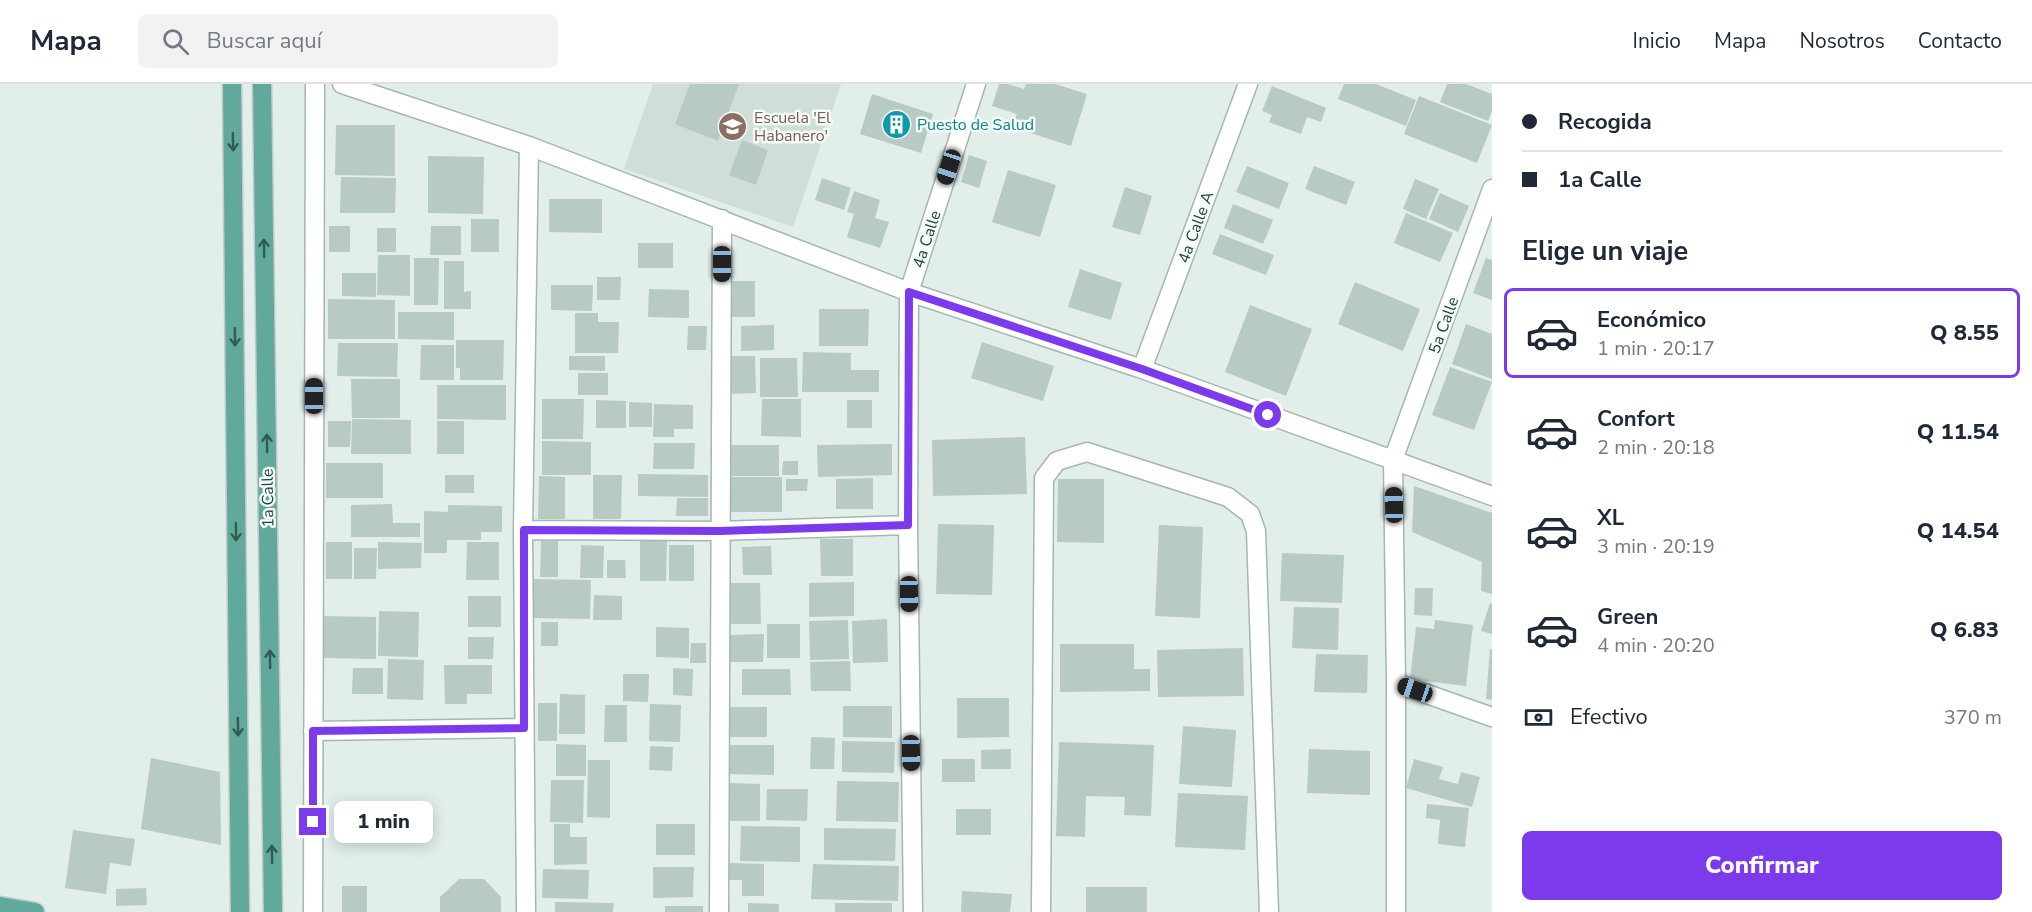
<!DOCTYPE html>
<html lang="es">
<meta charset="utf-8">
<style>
body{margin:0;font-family:"Nunito Sans",sans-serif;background:#f2f2f3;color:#1f2937;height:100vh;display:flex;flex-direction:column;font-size:22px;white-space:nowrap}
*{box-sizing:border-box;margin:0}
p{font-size:20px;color:#747a83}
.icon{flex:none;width:33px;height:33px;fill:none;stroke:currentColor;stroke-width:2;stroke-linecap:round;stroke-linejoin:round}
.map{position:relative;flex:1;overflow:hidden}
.details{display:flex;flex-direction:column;background:#fff;width:540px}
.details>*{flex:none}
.hud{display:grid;align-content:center;height:132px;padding:0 30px;background:#fff}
.end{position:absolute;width:27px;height:27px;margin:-14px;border:8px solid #7c3aed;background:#fff;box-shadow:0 0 0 3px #fff}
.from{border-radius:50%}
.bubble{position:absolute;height:42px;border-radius:9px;background:#fff;box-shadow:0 3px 15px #0003;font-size:20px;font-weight:800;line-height:42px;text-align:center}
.car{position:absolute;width:18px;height:36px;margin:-18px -9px;border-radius:8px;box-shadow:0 0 4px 2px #0007;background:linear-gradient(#222 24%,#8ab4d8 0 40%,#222 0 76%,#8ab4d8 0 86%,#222 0)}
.hud b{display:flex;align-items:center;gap:21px;height:57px;font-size:22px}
.hud b+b{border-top:2px solid #e0e1e3}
.hud i{width:15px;height:15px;background:#1f2937}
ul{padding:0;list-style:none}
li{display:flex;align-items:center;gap:18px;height:90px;margin:0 12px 9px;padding:0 18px;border:3px solid transparent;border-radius:9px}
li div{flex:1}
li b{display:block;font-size:22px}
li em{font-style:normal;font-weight:800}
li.selected{border-color:#7c3aed}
li>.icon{width:54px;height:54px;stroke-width:1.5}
h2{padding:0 30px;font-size:27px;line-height:72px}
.pay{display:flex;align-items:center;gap:15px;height:66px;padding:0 30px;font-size:22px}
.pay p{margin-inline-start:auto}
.action{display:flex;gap:12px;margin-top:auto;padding:12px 30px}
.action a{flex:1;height:69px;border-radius:9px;background:#7c3aed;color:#fff;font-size:24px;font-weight:800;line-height:69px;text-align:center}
header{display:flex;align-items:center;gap:36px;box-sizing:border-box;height:84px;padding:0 30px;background:#fff;border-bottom:2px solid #e0e1e3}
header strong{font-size:28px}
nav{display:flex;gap:33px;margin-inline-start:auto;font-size:21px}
.search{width:420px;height:54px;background:#f2f2f3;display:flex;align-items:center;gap:15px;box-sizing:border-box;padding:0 21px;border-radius:9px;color:#747a83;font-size:22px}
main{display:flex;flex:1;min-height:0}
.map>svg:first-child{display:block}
.built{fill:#d0ded8}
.building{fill:#b7cac3}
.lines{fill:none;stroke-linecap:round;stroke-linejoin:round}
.minor-casing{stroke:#a4b7b1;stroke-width:21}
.major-casing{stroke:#c1cac8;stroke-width:21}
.minor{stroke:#fff;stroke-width:18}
.major{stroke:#61a99a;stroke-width:18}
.oneway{stroke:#305c52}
.route{stroke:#7c3aed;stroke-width:8}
.labels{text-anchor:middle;stroke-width:5;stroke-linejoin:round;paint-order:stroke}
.education-label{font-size:16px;fill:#785e54;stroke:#f4faf7;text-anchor:start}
.culture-label{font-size:16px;fill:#0d838f;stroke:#f4faf7;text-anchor:start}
.street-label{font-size:16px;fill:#20423a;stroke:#f4faf7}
</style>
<header>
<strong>Mapa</strong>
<div class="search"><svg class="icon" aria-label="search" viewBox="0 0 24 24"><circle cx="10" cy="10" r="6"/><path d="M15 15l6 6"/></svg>Buscar aquí</div>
<nav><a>Inicio</a><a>Mapa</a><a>Nosotros</a><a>Contacto</a></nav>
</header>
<main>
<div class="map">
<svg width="1492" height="828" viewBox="0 0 1492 828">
<rect width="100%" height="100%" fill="#e2eee9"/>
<!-- built -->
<path class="built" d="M653,0H841L793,143L624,85Z"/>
<!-- building -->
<path class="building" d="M690,0H739L718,57L675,40Z
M999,0H1008L1024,5L1026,0H1055L1087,10L1071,62L1012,43L1017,30L992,22Z
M1344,0H1376L1416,16L1406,42L1338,15Z
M1447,0H1466L1492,10V27L1488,37L1440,18Z
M1272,2L1326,24L1321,38L1307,33L1301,50L1269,38L1272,31L1262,27Z
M872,10L933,30L921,69L860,50Z
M1419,12L1492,41L1477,79L1404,50Z
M336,41H395V92L335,91Z
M742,56L768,66L756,101L729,91Z
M969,71L987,77L979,104L961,98Z
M428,72L484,73L483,130L428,129Z
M1247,82L1289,99L1279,125L1236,108Z
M1314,82L1355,98L1346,121L1305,105Z
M1008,86L1056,101L1040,153L992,138Z
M341,93L396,94L395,129H340Z
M822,94L851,104L844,126L815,116Z
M1415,95L1439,105L1426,135L1403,125Z
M1125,103L1152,112L1140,151L1112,143Z
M854,107L880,116L875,134L889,138L880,164L847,153L854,130L847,128Z
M1440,109L1469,122L1458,148L1429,135Z
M549,115H602V149L549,148Z
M1233,120L1273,136L1263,160L1224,144Z
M1406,129L1453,149L1440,178L1394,159Z
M471,135H499V168H471Z
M329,142H350V168H329Z
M431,142H461V171H430Z
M377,144H396V168H377Z
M1220,150L1274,171L1266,191L1212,170Z
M638,159H673V184H638Z
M378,171H410V212L377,211Z
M414,174H439L438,221H414Z
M1486,174L1492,176V216L1473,209Z
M444,177H464V208L471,207V225H444Z
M1080,185L1122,199L1111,236L1068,223Z
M342,189H376V213L342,212Z
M597,193H621L620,216H597Z
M731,197H755V233H731Z
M1355,198L1420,225L1403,267L1338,240Z
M551,201H593L592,227L551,226Z
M649,205L689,206V234L648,233Z
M328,215L395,216V255H328Z
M1250,221L1312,245L1286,312L1225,288Z
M819,225H869L868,262H819Z
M398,228H454V256L398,255Z
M575,229H598V238H619L618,269H575Z
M1466,240L1492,250V295L1452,280Z
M774,241V266L741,267V242Z
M688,242H707L706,266H687Z
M456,256H504L503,296H460V284H456Z
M982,258L1054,282L1043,317L971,294Z
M338,259H398L397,293L337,292Z
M421,261H454V296H420Z
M803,268L851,269V286H879V308H802Z
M569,272H605V287L569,286Z
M728,272H755L756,309L729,310Z
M760,274H797L798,313H760Z
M1450,283L1492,298L1474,346L1432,331Z
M578,289H608V311H578Z
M351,295H400V334H352Z
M437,301H506V336L437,335Z
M542,315H584L583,355H542Z
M762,315H801V353L761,352Z
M596,316L626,317V344H596Z
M847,316H872V344H847Z
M629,318L652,319V343H629Z
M654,320L693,321V345H674V353H653Z
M352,335L411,336V370H351Z
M328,337H351L350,363H328Z
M437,337H464V370H437Z
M1025,353L1027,410L933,412L932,356Z
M542,357L591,358V391H542Z
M654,359H695L694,385H653Z
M892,360V391L818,393L817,361Z
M728,361H779V392H728Z
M783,377H798V391H782Z
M326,379H383V414H326Z
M638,390L708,391V413L638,412Z
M445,391H474V409H445Z
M593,391H622L621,435H593Z
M539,392L565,393V435H538Z
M727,393H782V428H727Z
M873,394V425H836V395Z
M786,395H808L807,407H786Z
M1058,395H1104V459L1057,458Z
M1414,402L1492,429V510L1481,507L1482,478L1412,448Z
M677,414H708V432H676Z
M392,420L393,439H420V453H351V421Z
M448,421L502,422V448H481V456H447V469H424V427L448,428Z
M938,440L994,441L992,511L936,510Z
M1159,441L1203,443L1200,534L1155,532Z
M820,455H853V492H821Z
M640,456H667L666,497H640Z
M541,457H558V493H540Z
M326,458H352V495H326Z
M378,458L422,459L421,484L378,485Z
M467,458H499V496H466Z
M581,461L604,462L603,494H580Z
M669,461H694V497H669Z
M771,462L772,491H743L742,463Z
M354,464H377L376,495H354Z
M1282,469L1344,471L1342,519L1280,517Z
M607,476H625L626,494H607Z
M533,495L591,496L590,535L533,534Z
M854,498V532L809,533V499Z
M729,499H760L761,540H729Z
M1415,504H1433L1432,532L1414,531Z
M594,511L622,512V536H593Z
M468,512H501V543H468Z
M1490,519L1492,520V550L1481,547Z
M1294,523L1339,524L1338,566L1292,564Z
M379,527L419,528L418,573L378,572Z
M324,532L376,533V575L323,574Z
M887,535L888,578L853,579L852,537Z
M848,536L849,575L810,576L809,537Z
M1435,536L1473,541L1466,602L1410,595L1416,543L1434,545Z
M541,538H558V562H541Z
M767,540H800V574H767Z
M656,543L689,544V574L656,573Z
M764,550L763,578H730V551Z
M468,553H494L493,575H468Z
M691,559H706V579H690Z
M1060,560H1134V585H1150V607L1060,608Z
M1243,564L1244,612L1158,613L1157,566Z
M1490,565H1492V616L1486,615Z
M1316,570L1368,571L1367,609L1314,608Z
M388,575L424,576L423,616L387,615Z
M850,577L851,607H811L810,578Z
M444,581H492V610H467V620H445Z
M353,584H383V610H352Z
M673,584L693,585L692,612L673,611Z
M742,585H790L791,611H742Z
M623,590H649L648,618L623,617Z
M560,610L585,611V650H559Z
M957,614H1009V653L957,654Z
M538,619H557V657H538Z
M650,620L681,621L680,658L649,657Z
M605,621H627V658H604Z
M843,622H892V654L843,653Z
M729,623H767V653H729Z
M1183,642L1236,646L1232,703L1179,700Z
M811,653L835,654L834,685H810Z
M842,657L895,658L894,689L842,688Z
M1059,658L1154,661L1151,732L1124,731L1125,713L1086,712L1085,753L1056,752Z
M556,660L586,661V692H556Z
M727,661H774V691L726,690Z
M650,662L673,663L672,687L649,686Z
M1011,665V685H981V666Z
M1309,665L1370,667V711L1307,709Z
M151,674L220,688L221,761L141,745Z
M942,675H975V698H942Z
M1414,675L1443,683L1439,695L1458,700L1461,688L1480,693L1472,723L1406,704Z
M588,676H610V734L587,733Z
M551,696H584L583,739L550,738Z
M837,697L899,698L898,738L836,737Z
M730,699L760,700V737H730Z
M767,705H808L807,737L766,736Z
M1178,709L1248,712L1245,766L1175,763Z
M1427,720L1469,724L1465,763L1438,760L1440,736L1426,734Z
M956,725H991V751H956Z
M554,740H570V753H587V780L554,781Z
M656,740H695V771H656Z
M741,742L800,743V778L740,777Z
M824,744L896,745L895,777L824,776Z
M73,746L135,755L131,782L110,779L106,810L65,804Z
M729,779L764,780V812H742V796H729Z
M813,780L899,782L898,817L811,815Z
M653,783H694L693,813L653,814Z
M543,785L589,786L588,815L542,814Z
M459,795H484L501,813V828H440V813Z
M342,802H367V828H342Z
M1086,803H1147V828H1086Z
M146,804L147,821L116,822V805Z
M962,807L1012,810L1010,828H961Z
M555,818L614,819L613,828H555Z
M748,819L779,820V828H748Z
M835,819H892V828H835Z
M665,822H703V828H665Z"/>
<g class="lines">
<defs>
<path id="minor" d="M342,0L529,62L909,208L1142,285L1492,412
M1142,285L1248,0
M523,446L720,447L908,441
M1396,599L1492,633
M313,647L524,644
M313,828L315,0
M526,828L523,446L529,62
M719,828L722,135
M913,828L908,441L909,208L976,0
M1041,828L1044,394L1057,377L1087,368L1228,413L1250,430L1256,447L1269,828
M1396,828V599L1393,376L1492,105"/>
<path id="major" d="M232,0L240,828
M262,0L273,828
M0,822L35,828"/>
</defs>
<!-- minor casing -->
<use href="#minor" class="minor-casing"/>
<!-- major casing -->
<use href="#major" class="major-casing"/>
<!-- minor -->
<use href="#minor" class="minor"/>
<!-- major -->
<use href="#major" class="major"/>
</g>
<!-- one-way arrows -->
<defs><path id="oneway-shaft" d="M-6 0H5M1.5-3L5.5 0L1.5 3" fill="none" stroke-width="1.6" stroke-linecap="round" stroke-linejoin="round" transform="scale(1.5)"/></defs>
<g class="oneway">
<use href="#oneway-shaft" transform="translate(233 58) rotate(89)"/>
<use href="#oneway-shaft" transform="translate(264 164) rotate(-91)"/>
<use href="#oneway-shaft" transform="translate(235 253) rotate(89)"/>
<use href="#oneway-shaft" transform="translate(267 359) rotate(-91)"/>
<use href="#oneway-shaft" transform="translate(236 448) rotate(89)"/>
<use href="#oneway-shaft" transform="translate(270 575) rotate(-91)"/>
<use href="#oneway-shaft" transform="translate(238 643) rotate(89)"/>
<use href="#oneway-shaft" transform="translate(272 770) rotate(-91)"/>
</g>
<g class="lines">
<!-- route -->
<path class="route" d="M313,738V647L524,644V446L720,447L908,441L909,208L1142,285L1268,331"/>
</g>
<!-- icons -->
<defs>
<symbol id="building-disc" viewBox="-11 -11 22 22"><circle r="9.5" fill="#0f9aa8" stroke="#f4faf7"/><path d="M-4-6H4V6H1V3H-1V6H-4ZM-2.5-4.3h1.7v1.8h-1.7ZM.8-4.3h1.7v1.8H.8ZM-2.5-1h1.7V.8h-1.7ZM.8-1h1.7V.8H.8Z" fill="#fff"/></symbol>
<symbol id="school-disc" viewBox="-11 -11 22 22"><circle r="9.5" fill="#8d6e63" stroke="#f4faf7"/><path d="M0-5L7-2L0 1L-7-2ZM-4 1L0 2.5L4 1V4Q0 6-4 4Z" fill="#fff"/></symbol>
</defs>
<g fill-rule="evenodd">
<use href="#building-disc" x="880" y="24" width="33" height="33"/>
<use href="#school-disc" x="716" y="26" width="33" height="33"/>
</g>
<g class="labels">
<!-- education labels -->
<g class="education-label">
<text x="754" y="39">Escuela 'El<tspan x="754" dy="18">Habanero'</tspan></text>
</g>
<!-- culture labels -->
<g class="culture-label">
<text x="917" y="46">Puesto de Salud</text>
</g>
<!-- street labels -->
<g class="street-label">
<text transform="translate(1195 143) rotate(-70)" y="6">4a Calle A</text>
<text transform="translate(926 155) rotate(-72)" y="6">4a Calle</text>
<text transform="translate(1443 241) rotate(-70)" y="6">5a Calle</text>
<text transform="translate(267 414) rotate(-91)" y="6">1a Calle</text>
</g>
</g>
</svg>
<i class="end from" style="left:1268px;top:331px"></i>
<i class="end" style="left:313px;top:738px"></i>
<div class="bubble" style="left:334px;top:717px;width:99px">1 min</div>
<i class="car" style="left:949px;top:83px;rotate:198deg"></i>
<i class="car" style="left:722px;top:180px;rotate:180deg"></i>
<i class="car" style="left:314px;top:312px;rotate:0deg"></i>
<i class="car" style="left:1394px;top:421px;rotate:359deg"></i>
<i class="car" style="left:909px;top:510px;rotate:179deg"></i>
<i class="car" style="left:1415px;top:606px;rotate:289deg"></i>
<i class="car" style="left:911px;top:669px;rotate:179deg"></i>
</div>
<section class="details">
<div class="hud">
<b><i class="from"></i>Recogida</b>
<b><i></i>1a Calle</b>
</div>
<h2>Elige un viaje</h2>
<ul>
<li class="selected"><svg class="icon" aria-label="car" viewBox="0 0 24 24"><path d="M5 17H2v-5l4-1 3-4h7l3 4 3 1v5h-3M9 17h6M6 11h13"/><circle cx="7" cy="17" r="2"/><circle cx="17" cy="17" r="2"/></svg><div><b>Económico</b><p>1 min · 20:17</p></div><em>Q 8.55</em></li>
<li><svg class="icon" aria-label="car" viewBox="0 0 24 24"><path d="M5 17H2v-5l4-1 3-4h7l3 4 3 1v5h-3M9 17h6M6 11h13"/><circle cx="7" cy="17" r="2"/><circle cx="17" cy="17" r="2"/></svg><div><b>Confort</b><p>2 min · 20:18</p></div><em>Q 11.54</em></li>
<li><svg class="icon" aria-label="car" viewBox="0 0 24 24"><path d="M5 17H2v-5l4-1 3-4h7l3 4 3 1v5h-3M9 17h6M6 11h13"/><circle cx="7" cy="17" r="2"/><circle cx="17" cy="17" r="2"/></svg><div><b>XL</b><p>3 min · 20:19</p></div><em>Q 14.54</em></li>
<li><svg class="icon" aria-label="car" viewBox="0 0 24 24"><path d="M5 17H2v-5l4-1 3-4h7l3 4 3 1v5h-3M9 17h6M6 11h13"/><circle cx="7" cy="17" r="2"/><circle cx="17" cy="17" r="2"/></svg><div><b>Green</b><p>4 min · 20:20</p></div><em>Q 6.83</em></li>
</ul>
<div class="pay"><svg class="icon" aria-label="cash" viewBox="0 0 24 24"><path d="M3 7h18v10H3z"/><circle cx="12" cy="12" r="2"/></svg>Efectivo<p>370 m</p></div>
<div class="action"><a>Confirmar</a></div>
</section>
</main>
